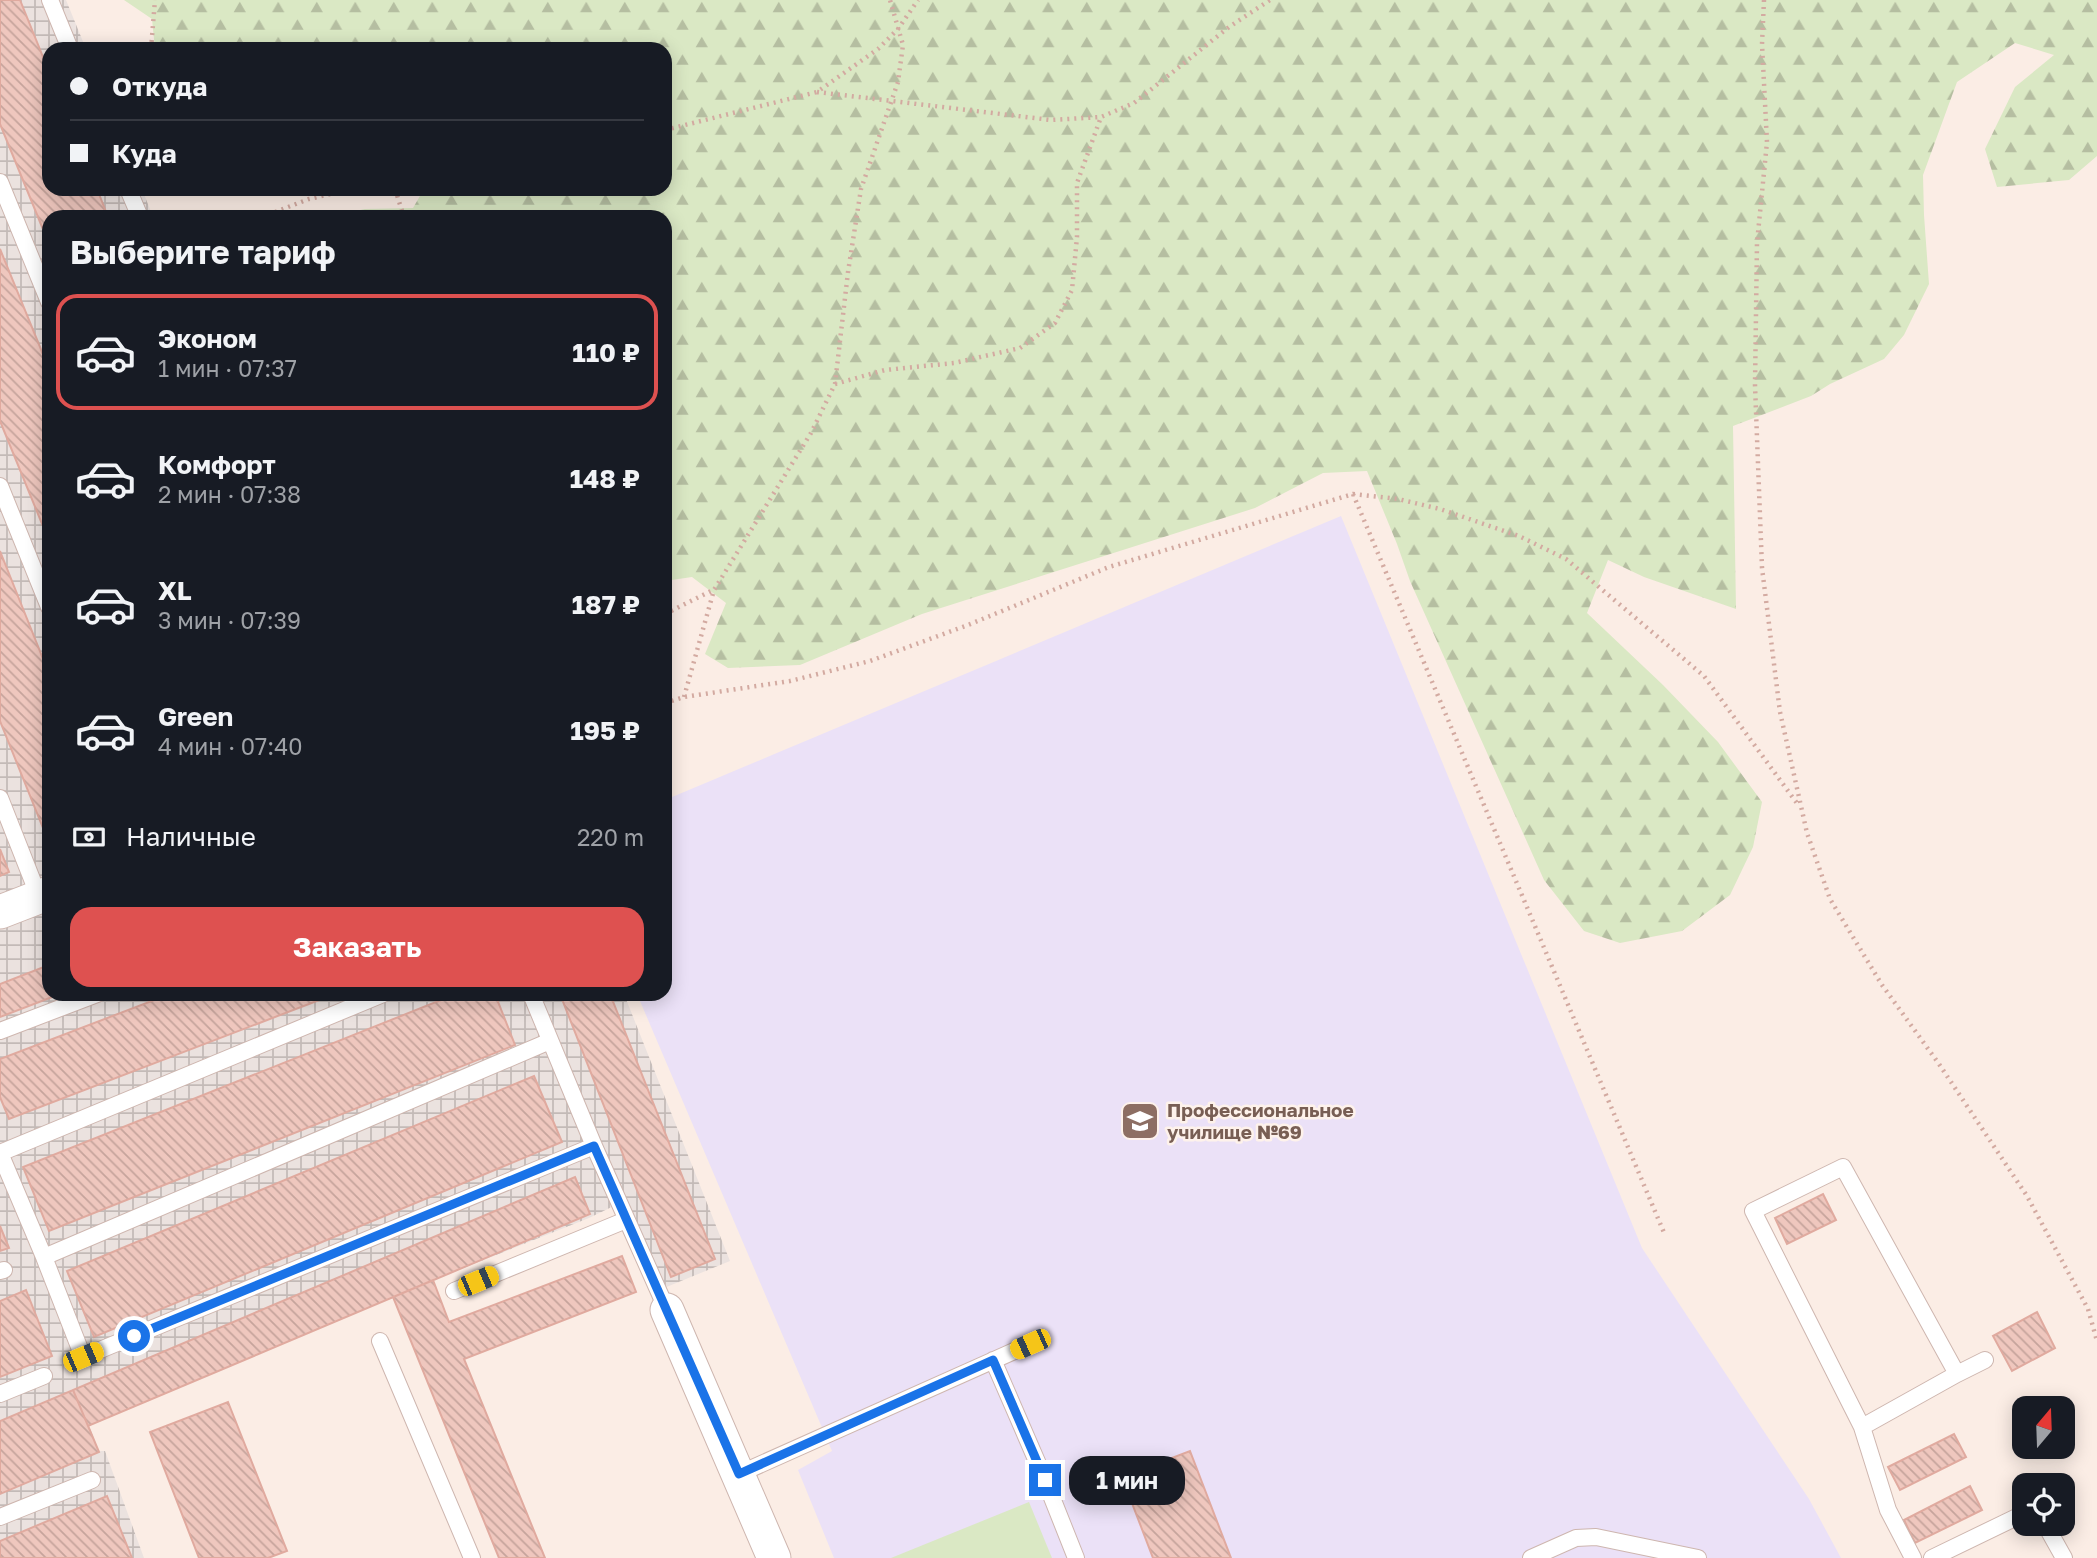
<!DOCTYPE html>
<html lang="ru">
<meta charset="utf-8">
<style>
body{margin:0;font-family:"Golos Text",sans-serif;background:#242831;color:#f1f3f6;height:100vh;display:flex;flex-direction:column;font-size:26px;white-space:nowrap}
*{box-sizing:border-box;margin:0}
p{font-size:23px;color:#9ea1a6}
.icon{flex:none;width:38px;height:38px;fill:none;stroke:currentColor;stroke-width:2;stroke-linecap:round;stroke-linejoin:round}
.map{position:relative;flex:1;overflow:hidden}
.sheet{position:absolute;left:42px;top:210px;width:630px;height:791px;display:flex;flex-direction:column;background:#171b24;border-radius:21px;box-shadow:0 4px 18px #0003}
.sheet>*{flex:none}
.top-card{position:absolute;left:42px;top:42px;width:630px;height:154px;border-radius:21px;box-shadow:0 4px 18px #0003;display:grid;align-content:center;height:154px;padding:0 28px;background:#171b24}
.needle{width:46px;rotate:19deg}
.fabs{position:absolute;left:2012px;top:1396px;display:grid;gap:14px}
.fabs a{display:grid;place-items:center;width:63px;height:63px;border-radius:14px;background:#171b24;box-shadow:0 4px 18px #0003;font-size:35px}
.end{position:absolute;width:32px;height:32px;margin:-16px;border:9px solid #1a73e8;background:#fff;box-shadow:0 0 0 4px #fff}
.from{border-radius:50%}
.bubble{position:absolute;height:49px;border-radius:21px;background:#171b24;box-shadow:0 4px 18px #0003;font-size:23px;font-weight:700;line-height:49px;text-align:center}
.car{position:absolute;width:21px;height:42px;margin:-21px -10px;border-radius:9px;box-shadow:0 0 5px 2px #0007;background:linear-gradient(#f5c518 24%,#345 0 40%,#f5c518 0 76%,#345 0 86%,#f5c518 0)}
.top-card b{display:flex;align-items:center;gap:24px;height:66px;font-size:26px}
.top-card b+b{border-top:2px solid #363941}
.top-card i{width:18px;height:18px;background:#f1f3f6}
ul{padding:0;list-style:none}
li{display:flex;align-items:center;gap:21px;height:116px;margin:0 14px 10px;padding:0 14px;border:4px solid transparent;border-radius:21px}
li div{flex:1}
li b{display:block;font-size:26px}
li em{font-style:normal;font-weight:700}
li.on{border-color:#de5150}
li>.icon{width:63px;height:63px;stroke-width:1.5}
h2{padding:0 28px;font-size:32px;line-height:84px}
.pay{display:flex;align-items:center;gap:18px;height:77px;padding:0 28px;font-size:26px}
.pay p{margin-inline-start:auto}
.primary-button{display:flex;gap:14px;margin-top:auto;padding:14px 28px}
.primary-button a{flex:1;height:80px;border-radius:21px;background:#de5150;color:#fff;font-size:28px;font-weight:700;line-height:80px;text-align:center}
.map>svg:first-child{display:block}
.industrial{fill:url(#industrial-grid)}
.education{fill:#ebe1f7}
.forest{fill:url(#forest-firs)}
.garden{fill:#dae8c4}
.building{fill:url(#building-back-hatch);stroke:#e0aa9f;stroke-width:2}
.lines{fill:none;stroke-linecap:round;stroke-linejoin:round}
.service-casing{stroke:#ceb6af;stroke-width:18}
.minor-casing{stroke:#ceb6af;stroke-width:35}
.path{stroke:#d3aaa1;stroke-width:4.5;stroke-dasharray:2 5;stroke-linecap:butt}
.service{stroke:#fff;stroke-width:16}
.minor{stroke:#fff;stroke-width:33}
.route{stroke:#1a73e8;stroke-width:9}
.labels{text-anchor:middle;stroke-width:5;stroke-linejoin:round;paint-order:stroke}
.education-label{font-size:19px;font-weight:bold;fill:#785e54;stroke:#fef2eb;text-anchor:start}
</style>
<div class="map">
<svg width="2097" height="1558" viewBox="0 0 2097 1558">
<defs>
<pattern id="industrial-grid" width="8" height="8" patternUnits="userSpaceOnUse" patternTransform="scale(1.75)"><rect width="8" height="8" fill="#ebe2df"/><path d="M0 4h8M4 0v8" fill="none" stroke="#c3bab7"/></pattern>
<pattern id="forest-firs" width="22" height="20" patternUnits="userSpaceOnUse" patternTransform="scale(1.75)"><rect width="22" height="20" fill="#dae8c4"/><path d="M5 1l3.5 6h-7zM16 11l3.5 6h-7z" fill="#b5bea1"/></pattern>
<pattern id="building-back-hatch" width="6" height="6" patternUnits="userSpaceOnUse" patternTransform="scale(1.75)"><rect width="6" height="6" fill="#efc7be"/><path d="M-1 5l2 2M0 0l6 6M5-1l2 2" fill="none" stroke="#c6a49c"/></pattern>
</defs>
<rect width="100%" height="100%" fill="#fbede5"/>
<!-- industrial -->
<path class="industrial" d="M0,0H66L86,49H49V189H142L153,217H49V994H624L730,1261L664,1288L620,1203L589,1218L433,1280L89,1426L99,1451H105L144,1558H0Z"/>
<!-- education -->
<path class="education" d="M1341,516L1642,1248L1809,1499L1841,1558H834L798,1470L832,1451L637,994H665V800Z"/>
<!-- forest -->
<path class="forest" d="M124,0H2097V156L2069,180L1997,187L1985,149L2015,87L2054,55L2015,43L1957,82L1923,175L1924,215L1929,284L1904,335L1884,359L1830,384L1811,396L1733,426L1736,609L1644,577L1608,560L1587,613L1663,685L1718,742L1762,802L1753,847L1730,895L1682,931L1620,943L1584,931L1544,880L1410,581L1397,544L1367,471L1323,473L1255,508L922,614L800,665L728,668L705,654L726,603L692,577L665,581V217H325L365,209L413,208L424,189H665V49H155L152,19Z
M171,189H216L215,192L173,195Z"/>
<!-- garden -->
<path class="garden" d="M1029,1502L1052,1558H891Z"/>
<!-- building -->
<path class="building" d="M0,0H20L49,72V189H97L108,217H49V244L0,124Z
M0,249L49,369V541L0,421Z
M0,551L49,674V843L0,721Z
M0,849L9,872L0,876Z
M49,965V994H60L0,1017V984Z
M170,994H335L9,1119L0,1097V1059Z
M456,994H495L515,1045L49,1231L23,1167Z
M560,994H610L715,1259L671,1277Z
M534,1076L562,1142L94,1337L67,1271Z
M575,1177L590,1214L88,1426L73,1390Z
M1823,1194L1836,1220L1787,1244L1775,1218Z
M0,1226L9,1248L0,1251Z
M622,1256L636,1292L464,1359L545,1558H499L393,1297L433,1280L449,1322Z
M26,1290L52,1356L0,1377V1301Z
M2037,1312L2055,1348L2012,1371L1993,1336Z
M73,1390L99,1452L0,1494V1421Z
M228,1402L287,1551L268,1558H199L150,1432Z
M1954,1434L1966,1457L1900,1490L1888,1467Z
M1190,1451L1231,1558H1153L1122,1477Z
M1970,1486L1982,1510L1915,1543L1904,1520Z
M107,1496L132,1558H0V1541Z"/>
<g class="lines">
<defs>
<path id="service" d="M50,0L70,49
M0,182L49,302
M128,189L140,217
M0,486L49,607
M0,798L39,897
M531,994L594,1146L667,1310
M0,1031L97,994
M0,1153L44,1257L83,1357L594,1146
M0,1153L383,994
M44,1257L550,1041
M0,1271L4,1270
M454,1291L626,1220
M380,1341L472,1558
M993,1360L1045,1480L1076,1558
M1957,1374L1985,1360
M0,1394L44,1376
M1862,1427L1957,1374L1843,1167L1753,1211L1862,1427L1888,1510L1913,1558
M739,1474L1030,1344
M0,1517L92,1480
M2045,1524L2064,1558
M1531,1558L1576,1538L1596,1537L1698,1558
M1932,1558L2025,1513"/>
<path id="minor" d="M0,912L49,893
M667,1310L774,1558"/>
</defs>
<!-- service casing -->
<use href="#service" class="service-casing"/>
<!-- minor casing -->
<use href="#minor" class="minor-casing"/>
<!-- path -->
<path class="path" d="M1764,0L1762,44L1767,142L1757,243L1755,385L1762,568L1780,712L1807,833L1830,899L1882,985L1939,1064L2027,1196L2088,1309L2097,1341
M151,49L155,0
M817,92L1051,120L1101,117L1134,103L1229,27L1270,0
M665,130L817,92L878,49L898,29L918,0
M395,189L404,217
M262,217L309,199L351,189
M835,384L885,370L954,363L1020,348L1055,323L1072,290L1077,237V183L1101,117
M1353,494L1665,1235
M665,614L713,590
M684,697L714,590L811,433L835,384L848,272L861,189L898,82L903,45L890,0
M665,703L684,697L790,681L870,661L968,625L1109,567L1353,494L1398,499L1440,509L1519,536L1566,559L1704,676L1799,806"/>
<!-- service -->
<use href="#service" class="service"/>
<!-- minor -->
<use href="#minor" class="minor"/>
</g>
<g class="lines">
<!-- route -->
<path class="route" d="M134,1336L594,1146L739,1474L993,1360L1045,1480"/>
</g>
<!-- icons -->
<defs>
<symbol id="university-square" viewBox="-11 -11 22 22"><rect x="-9" y="-9" width="18" height="18" rx="4" fill="#8d6e63" stroke="#fef2eb"/><path d="M0-5L7-2L0 1L-7-2ZM-4 1L0 2.5L4 1V4Q0 6-4 4Z" fill="#fff"/></symbol>
</defs>
<g fill-rule="evenodd">
<use href="#university-square" x="1118" y="1099" width="44" height="44"/>
</g>
<g class="labels">
<!-- education labels -->
<g class="education-label">
<text x="1167" y="1117">Профессиональное<tspan x="1167" dy="22">училище №69</tspan></text>
</g>
</g>
</svg>
<div class="fabs">
<a><svg class="needle" viewBox="-14 -14 28 28"><path d="M0-13l5 13h-10z" fill="#e53935"/><path d="M0 13l5-13h-10z" fill="#9ea1a6"/></svg></a>
<a><svg class="icon" aria-label="locate" viewBox="0 0 24 24"><circle cx="12" cy="12" r="6"/><path d="M12 2v4M12 18v4M2 12h4M18 12h4"/></svg></a>
</div>
<i class="end from" style="left:134px;top:1336px"></i>
<i class="end" style="left:1045px;top:1480px"></i>
<div class="bubble" style="left:1069px;top:1456px;width:116px">1 мин</div>
<i class="car" style="left:478px;top:1281px;rotate:67deg"></i>
<i class="car" style="left:1030px;top:1344px;rotate:246deg"></i>
<i class="car" style="left:83px;top:1357px;rotate:67deg"></i>
<div class="top-card">
<b><i class="from"></i>Откуда</b>
<b><i></i>Куда</b>
</div>
<section class="sheet">
<h2>Выберите тариф</h2>
<ul>
<li class="on"><svg class="icon" aria-label="car" viewBox="0 0 24 24"><path d="M5 17H2v-5l4-1 3-4h7l3 4 3 1v5h-3M9 17h6M6 11h13"/><circle cx="7" cy="17" r="2"/><circle cx="17" cy="17" r="2"/></svg><div><b>Эконом</b><p>1 мин · 07:37</p></div><em>110 ₽</em></li>
<li><svg class="icon" aria-label="car" viewBox="0 0 24 24"><path d="M5 17H2v-5l4-1 3-4h7l3 4 3 1v5h-3M9 17h6M6 11h13"/><circle cx="7" cy="17" r="2"/><circle cx="17" cy="17" r="2"/></svg><div><b>Комфорт</b><p>2 мин · 07:38</p></div><em>148 ₽</em></li>
<li><svg class="icon" aria-label="car" viewBox="0 0 24 24"><path d="M5 17H2v-5l4-1 3-4h7l3 4 3 1v5h-3M9 17h6M6 11h13"/><circle cx="7" cy="17" r="2"/><circle cx="17" cy="17" r="2"/></svg><div><b>XL</b><p>3 мин · 07:39</p></div><em>187 ₽</em></li>
<li><svg class="icon" aria-label="car" viewBox="0 0 24 24"><path d="M5 17H2v-5l4-1 3-4h7l3 4 3 1v5h-3M9 17h6M6 11h13"/><circle cx="7" cy="17" r="2"/><circle cx="17" cy="17" r="2"/></svg><div><b>Green</b><p>4 мин · 07:40</p></div><em>195 ₽</em></li>
</ul>
<div class="pay"><svg class="icon" aria-label="cash" viewBox="0 0 24 24"><path d="M3 7h18v10H3z"/><circle cx="12" cy="12" r="2"/></svg>Наличные<p>220 m</p></div>
<div class="primary-button"><a>Заказать</a></div>
</section>
</div>
